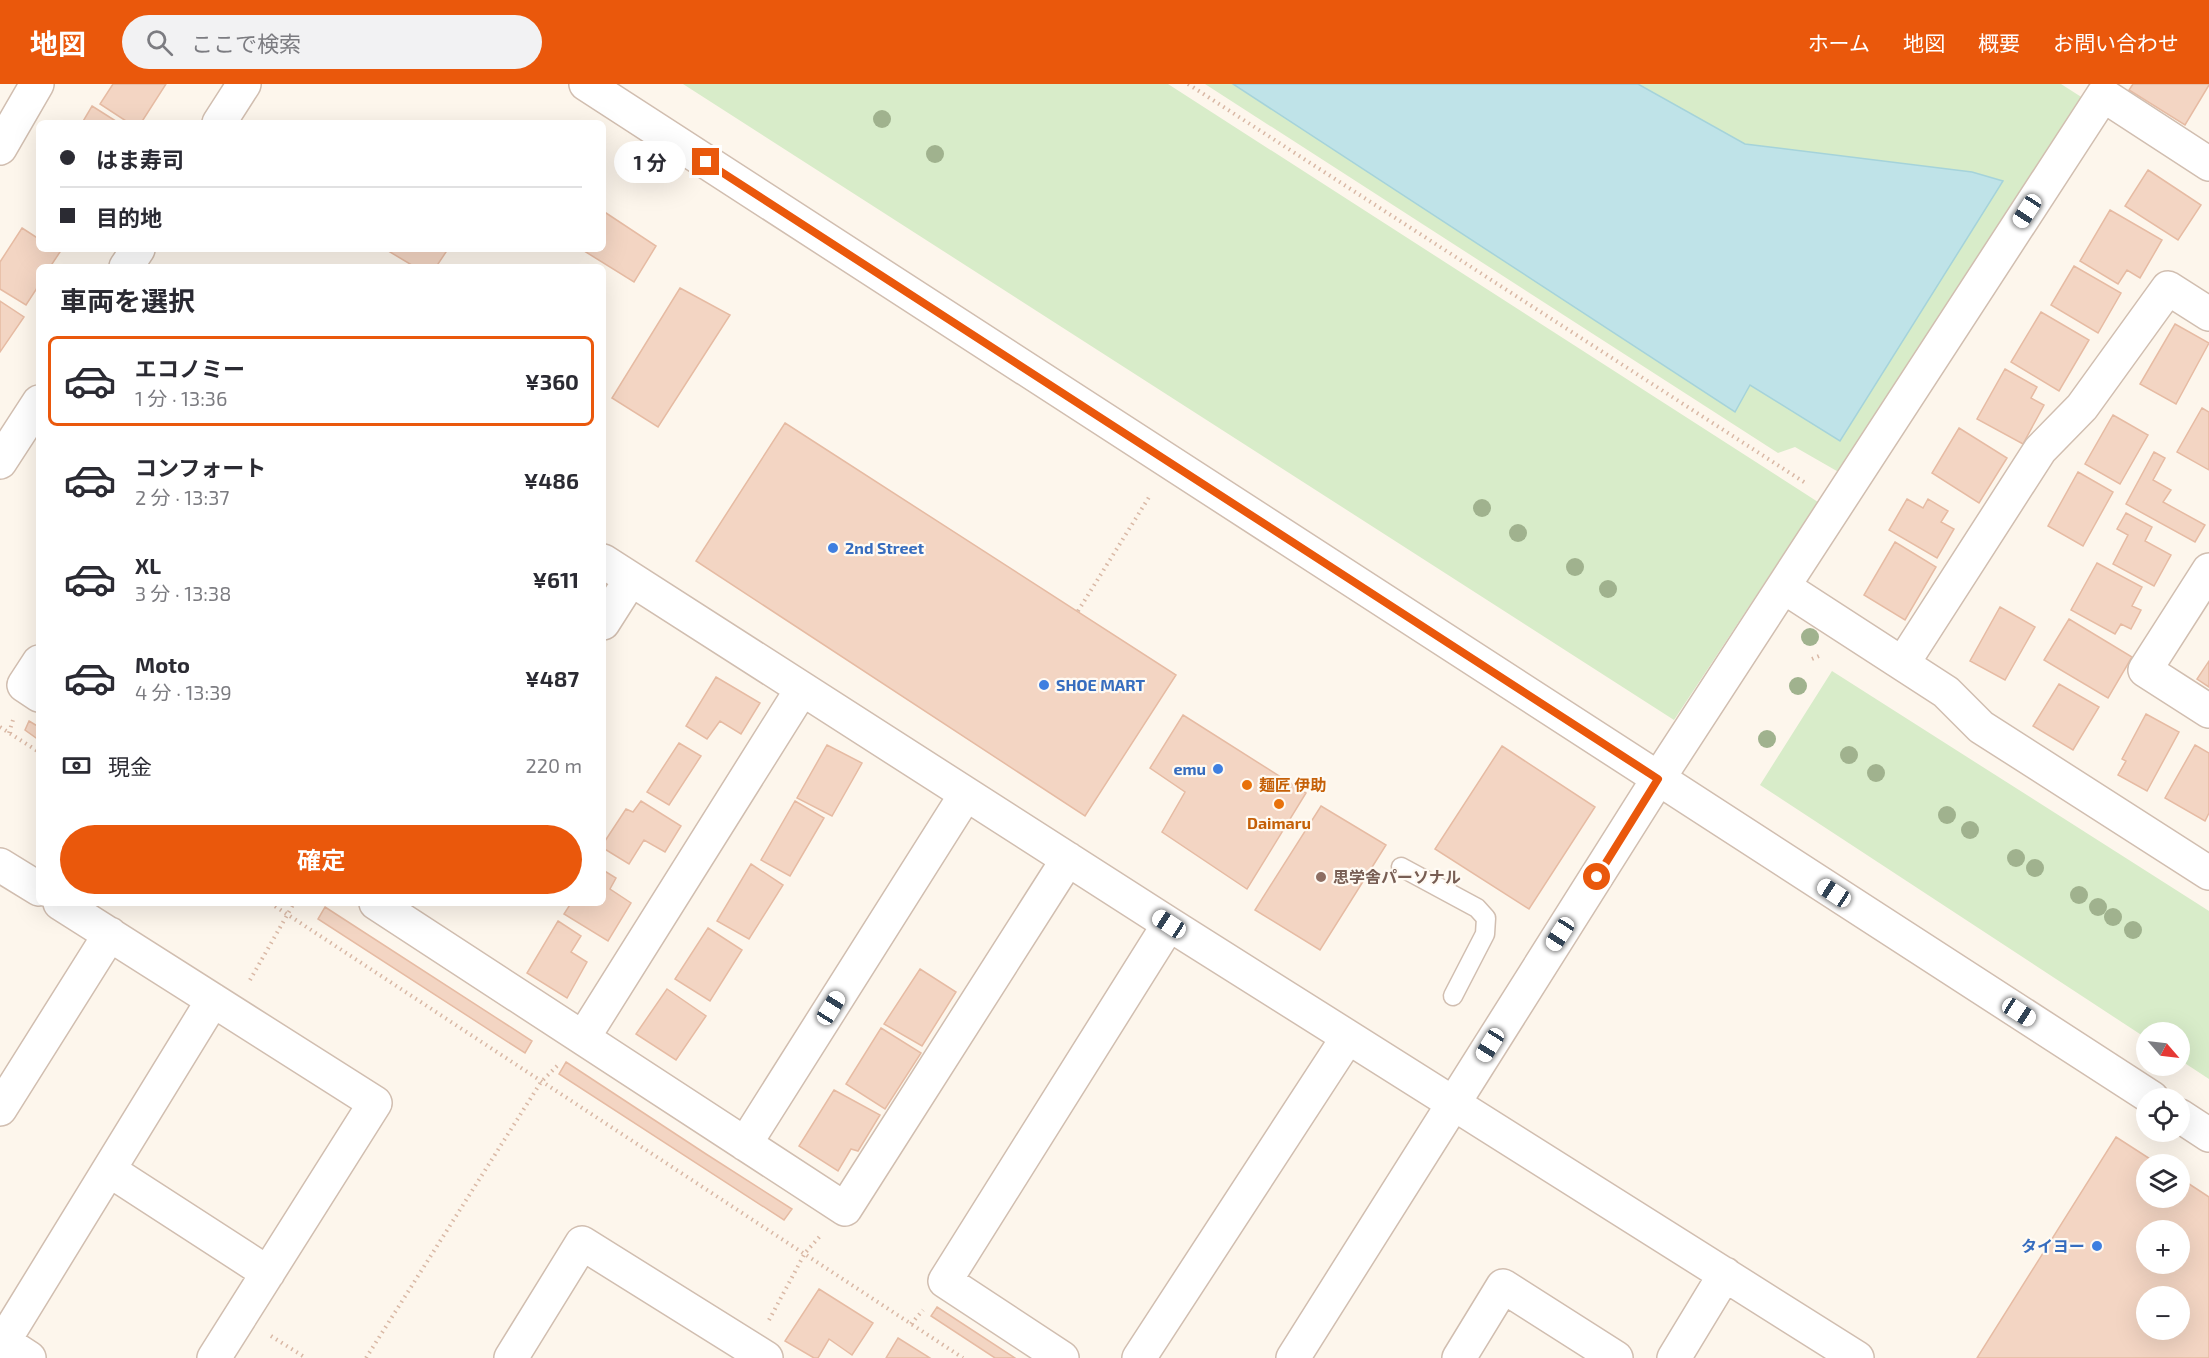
<!DOCTYPE html>
<html lang="ja">
<meta charset="utf-8">
<style>
body{margin:0;font-family:"Exo 2","Noto Sans JP",sans-serif;background:#f2f2f3;color:#2b2b33;height:100vh;display:flex;flex-direction:column;font-size:22px;white-space:nowrap}
*{box-sizing:border-box;margin:0}
p{font-size:20px;color:#7c7c81}
.icon{flex:none;width:33px;height:33px;fill:none;stroke:currentColor;stroke-width:2;stroke-linecap:round;stroke-linejoin:round}
.map{position:relative;flex:1;overflow:hidden}
.panel{position:absolute;left:36px;top:180px;width:570px;height:642px;display:flex;flex-direction:column;background:#fff;border-radius:9px;box-shadow:0 6px 24px #0002}
.panel>*{flex:none}
.guide{position:absolute;left:36px;top:36px;width:570px;height:132px;border-radius:9px;box-shadow:0 6px 24px #0002;display:grid;align-content:center;height:132px;padding:0 24px;background:#fff}
.needle{width:39px;rotate:118deg}
.fabs{position:absolute;left:2136px;top:938px;display:grid;gap:12px}
.fabs a{display:grid;place-items:center;width:54px;height:54px;border-radius:50%;background:#fff;box-shadow:0 6px 24px #0002;font-size:30px}
.end{position:absolute;width:27px;height:27px;margin:-14px;border:8px solid #ea580c;background:#fff;box-shadow:0 0 0 3px #fff}
.from{border-radius:50%}
.bubble{position:absolute;height:42px;border-radius:21px;background:#fff;box-shadow:0 6px 24px #0002;font-size:20px;font-weight:700;line-height:42px;text-align:center}
.car{position:absolute;width:18px;height:36px;margin:-18px -9px;border-radius:8px;box-shadow:0 0 4px 2px #0007;background:linear-gradient(#fff 24%,#345 0 40%,#fff 0 76%,#345 0 86%,#fff 0)}
.guide b{display:flex;align-items:center;gap:21px;height:57px;font-size:22px}
.guide b+b{border-top:2px solid #e1e1e2}
.guide i{width:15px;height:15px;background:#2b2b33}
ul{padding:0;list-style:none}
li{display:flex;align-items:center;gap:18px;height:90px;margin:0 12px 9px;padding:0 12px;border:3px solid transparent;border-radius:9px}
li div{flex:1}
li b{display:block;font-size:22px}
li em{font-style:normal;font-weight:700}
li.active{border-color:#ea580c}
li>.icon{width:54px;height:54px;stroke-width:1.5}
h2{padding:0 24px;font-size:27px;line-height:72px}
.pay{display:flex;align-items:center;gap:15px;height:66px;padding:0 24px;font-size:22px}
.pay p{margin-inline-start:auto}
.button{display:flex;gap:12px;margin-top:auto;padding:12px 24px}
.button a{flex:1;height:69px;border-radius:36px;background:#ea580c;color:#fff;font-size:24px;font-weight:700;line-height:69px;text-align:center}
header{display:flex;align-items:center;gap:36px;box-sizing:border-box;height:84px;padding:0 30px;background:#ea580c;color:#fff}
header strong{font-size:28px}
nav{display:flex;gap:33px;margin-inline-start:auto;font-size:21px}
.search{width:420px;height:54px;background:#f2f2f3;display:flex;align-items:center;gap:15px;box-sizing:border-box;padding:0 21px;border-radius:33px;color:#7c7c81;font-size:22px}
.map>svg:first-child{display:block}
.green{fill:#d8ecc9}
.water{fill:#bfe3e8;stroke:#a5d3da;stroke-width:1.5}
.building{fill:#f3d5c3;stroke:#e6bba3;stroke-width:1.5;fill-rule:evenodd}
.lines{fill:none;stroke-linecap:round;stroke-linejoin:round}
.service-casing{stroke:#d1beb0;stroke-width:21}
.minor-casing{stroke:#d1beb0;stroke-width:36}
.tertiary-casing{stroke:#d1beb0;stroke-width:36}
.path{stroke:#d9b8a5;stroke-width:4;stroke-dasharray:1.5 4.5;stroke-linecap:butt}
.service{stroke:#fff;stroke-width:18}
.minor{stroke:#fff;stroke-width:33}
.tertiary{stroke:#fff;stroke-width:33}
.tree{fill:#a0b28e}
.route{stroke:#ea580c;stroke-width:8}
.shop-dot{fill:#3f7fe0;stroke:#fffaf3;stroke-width:2}
.food-dot{fill:#e8710a;stroke:#fffaf3;stroke-width:2}
.education-dot{fill:#8d6e63;stroke:#fffaf3;stroke-width:2}
.labels{text-anchor:middle;stroke-width:4.5;stroke-linejoin:round;paint-order:stroke}
.shop-label{font-size:16px;font-weight:bold;fill:#366cbe;stroke:#fffaf3;text-anchor:start}
.food-label{font-size:16px;font-weight:bold;fill:#c56008;stroke:#fffaf3;text-anchor:start}
.education-label{font-size:16px;font-weight:bold;fill:#785e54;stroke:#fffaf3;text-anchor:start}
</style>
<header>
<strong>地図</strong>
<div class="search"><svg class="icon" aria-label="search" viewBox="0 0 24 24"><circle cx="10" cy="10" r="6"/><path d="M15 15l6 6"/></svg>ここで検索</div>
<nav><a>ホーム</a><a>地図</a><a>概要</a><a>お問い合わせ</a></nav>
</header>
<div class="map">
<svg width="2209" height="1274" viewBox="0 0 2209 1274">
<rect width="100%" height="100%" fill="#fdf6ec"/>
<!-- green -->
<path class="green" d="M683,0H1168L1818,418L1674,636Z
M1205,0H2061L2086,16L1842,390L1795,363L1778,369Z
M1832,587L2209,827V995L2180,976V948H2146V954L1760,701Z"/>
<!-- water -->
<path class="water" d="M1233,0H1638L1745,60L1972,88L2003,97L1840,357L1750,301L1735,328Z"/>
<!-- building -->
<path class="building" d="M113,0H166L141,39H129L100,20Z
M2133,0H2209V1L2185,41L2129,6Z
M92,22L119,39H82Z
M2148,86L2201,121L2178,156L2125,122Z
M2110,126L2162,156L2140,194L2127,186L2118,200L2080,177Z
M603,127L656,162L634,198L581,165H603Z
M22,144L39,155V165H55L60,168L50,183H39V201L26,221L0,205V178Z
M385,165H448L436,183H415Z
M2074,182L2121,209L2098,249L2051,221Z
M680,204L730,231L658,343L612,314Z
M0,217L24,233L0,268Z
M2041,228L2089,256L2059,307L2011,278Z
M2175,240L2209,259L2176,320L2140,300Z
M2005,285L2037,303L2031,314L2044,321L2023,360L1977,335Z
M2202,324L2209,328V386L2177,368Z
M2113,331L2148,351L2120,400L2085,380Z
M785,339L1176,591L1085,732L696,477Z
M1959,344L2007,374L1979,419L1932,389Z
M2154,368L2165,374L2153,396L2171,406L2163,418L2205,441L2195,458L2126,420Z
M2078,388L2113,408L2083,462L2048,442Z
M1907,415L1923,424L1928,415L1948,427L1941,438L1954,445L1937,474L1889,446Z
M2126,429L2152,443L2145,457L2171,471L2154,502L2113,480L2128,451L2117,445Z
M1895,458L1936,483L1905,536L1864,511Z
M2097,479L2142,503L2132,522L2141,526L2131,545L2121,540L2115,550L2071,526Z
M2000,523L2035,543L2005,596L1970,577Z
M2069,535L2132,573L2108,614L2044,576Z
M2209,577V603L2197,595Z
M716,593L760,619L741,650L720,637L707,655L686,642Z
M2059,600L2099,623L2073,666L2033,642Z
M2146,630L2179,648L2147,707L2118,691L2126,677L2122,675Z
M1183,631L1306,709L1247,805L1162,748L1185,708L1150,684Z
M29,637L39,643V656L25,646Z
M679,659L701,672L669,721L647,708Z
M827,661L862,679L832,732L797,714Z
M2195,661L2209,669V729L2205,737L2165,714Z
M1502,662L1595,723L1529,825L1435,765Z
M641,717L681,742L665,768L644,756L629,780L603,764V760L626,725L633,728Z
M795,717L824,734L790,792L761,776Z
M1321,722L1386,761L1320,866L1255,826Z
M751,780L783,801L749,855L717,837Z
M603,786L616,794L610,805L631,819L608,857L564,830L571,819H603Z
M325,823L532,957L525,969L318,835Z
M558,837L581,852L571,868L587,878L567,914L527,889Z
M708,844L742,866L710,917L675,895Z
M920,885L956,908L922,962L884,940Z
M667,905L706,932L676,976L636,950Z
M881,944L921,969L885,1025L846,1000Z
M566,978L706,1070L792,1125L784,1136L559,990Z
M834,1006L880,1031L858,1067L851,1065L838,1087L799,1062Z
M2116,1053L2158,1080H2146V1113H2180V1094L2209,1113V1274H1977ZM2146,1146H2180V1179H2146ZM2146,1212H2180V1245H2146Z
M819,1205L873,1239L852,1271L829,1255L818,1274H814L785,1257Z
M937,1223L1015,1274H995L931,1232Z
M898,1254L930,1274H886Z"/>
<g class="lines">
<defs>
<path id="service" d="M1401,783L1477,824L1486,834L1485,850L1453,912"/>
<path id="minor" d="M0,64L37,0
M603,477L1169,840L1857,1274
M2209,486L2145,586L2209,627
M1784,503L1946,608L1981,643L2209,789
M603,539L631,495
M39,578L24,601L39,611
M1903,579L2040,366L2082,323L2168,204L2209,230
M0,781L39,805
M60,819L375,1019L214,1274
M376,819L845,1125L1068,775
M583,954L802,605
M0,1025L110,850
M745,1060L966,710
M109,1086L268,1189
M3,1257L29,1274
M0,1263L213,916
M511,1274L582,1159L766,1274
M1062,1274L945,1197L1169,840
M1139,1274L1348,953
M1293,1274L1658,695L2103,11L2209,80
M1459,1274L1503,1202L1616,1274
M1674,1274L1725,1190"/>
<path id="tertiary" d="M586,0L2152,1014
M219,39L244,0
M126,183L138,165
M0,378L39,318
M2180,1032L2209,1051"/>
</defs>
<!-- service casing -->
<use href="#service" class="service-casing"/>
<!-- minor casing -->
<use href="#minor" class="minor-casing"/>
<!-- tertiary casing -->
<use href="#tertiary" class="tertiary-casing"/>
<!-- path -->
<path class="path" d="M1188,0L1807,400
M1078,527L1151,410
M1812,575L1821,571
M0,643L39,668
M9,649L13,636
M270,819L963,1274
M250,896L294,819
M769,1236L805,1169L821,1151
M911,1240L923,1226
M271,1252L306,1274
M366,1274L541,998L558,981"/>
<!-- service -->
<use href="#service" class="service"/>
<!-- minor -->
<use href="#minor" class="minor"/>
<!-- tertiary -->
<use href="#tertiary" class="tertiary"/>
</g>
<!-- trees -->
<g class="tree">
<circle cx="882" cy="35" r="9"/>
<circle cx="935" cy="70" r="9"/>
<circle cx="1482" cy="424" r="9"/>
<circle cx="1518" cy="449" r="9"/>
<circle cx="1575" cy="483" r="9"/>
<circle cx="1608" cy="505" r="9"/>
<circle cx="1810" cy="553" r="9"/>
<circle cx="1798" cy="602" r="9"/>
<circle cx="1767" cy="655" r="9"/>
<circle cx="1849" cy="671" r="9"/>
<circle cx="1876" cy="689" r="9"/>
<circle cx="1947" cy="731" r="9"/>
<circle cx="1970" cy="746" r="9"/>
<circle cx="2016" cy="774" r="9"/>
<circle cx="2035" cy="784" r="9"/>
<circle cx="2079" cy="811" r="9"/>
<circle cx="2098" cy="823" r="9"/>
<circle cx="2113" cy="833" r="9"/>
<circle cx="2133" cy="846" r="9"/>
</g>
<g class="lines">
<!-- route -->
<path class="route" d="M706,78L1658,695L1597,793"/>
</g>
<!-- markers -->
<g class="shop-dot">
<circle cx="833" cy="464" r="6"/>
<circle cx="1044" cy="601" r="6"/>
<circle cx="1218" cy="685" r="6"/>
<circle cx="2097" cy="1162" r="6"/>
</g>
<g class="food-dot">
<circle cx="1247" cy="701" r="6"/>
<circle cx="1279" cy="720" r="6"/>
</g>
<circle class="education-dot" cx="1321" cy="793" r="6"/>
<g class="labels">
<!-- shop labels -->
<g class="shop-label">
<text x="845" y="470">2nd Street</text>
<text x="1056" y="607">SHOE MART</text>
<text x="1206" y="691" text-anchor="end">emu</text>
<text x="2085" y="1168" text-anchor="end">タイヨー</text>
</g>
<!-- food labels -->
<g class="food-label">
<text x="1259" y="707">麺匠 伊助</text>
<text x="1279" y="745" text-anchor="middle">Daimaru</text>
</g>
<!-- education labels -->
<g class="education-label">
<text x="1333" y="799">思学舎パーソナル</text>
</g>
</g>
</svg>
<div class="fabs">
<a><svg class="needle" viewBox="-14 -14 28 28"><path d="M0-13l5 13h-10z" fill="#e53935"/><path d="M0 13l5-13h-10z" fill="#7c7c81"/></svg></a>
<a><svg class="icon" aria-label="locate" viewBox="0 0 24 24"><circle cx="12" cy="12" r="6"/><path d="M12 2v4M12 18v4M2 12h4M18 12h4"/></svg></a>
<a><svg class="icon" aria-label="layers" viewBox="0 0 24 24"><path d="M12 4l9 5-9 5-9-5zM3 14l9 5 9-5"/></svg></a>
<a>+</a>
<a>−</a>
</div>
<i class="end from" style="left:1597px;top:793px"></i>
<i class="end" style="left:706px;top:78px"></i>
<div class="bubble" style="left:614px;top:57px;width:72px">1 分</div>
<i class="car" style="left:2027px;top:127px;rotate:213deg"></i>
<i class="car" style="left:1834px;top:809px;rotate:303deg"></i>
<i class="car" style="left:1169px;top:840px;rotate:303deg"></i>
<i class="car" style="left:1560px;top:850px;rotate:213deg"></i>
<i class="car" style="left:831px;top:924px;rotate:32deg"></i>
<i class="car" style="left:2019px;top:928px;rotate:123deg"></i>
<i class="car" style="left:1490px;top:961px;rotate:212deg"></i>
<div class="guide">
<b><i class="from"></i>はま寿司</b>
<b><i></i>目的地</b>
</div>
<section class="panel">
<h2>車両を選択</h2>
<ul>
<li class="active"><svg class="icon" aria-label="car" viewBox="0 0 24 24"><path d="M5 17H2v-5l4-1 3-4h7l3 4 3 1v5h-3M9 17h6M6 11h13"/><circle cx="7" cy="17" r="2"/><circle cx="17" cy="17" r="2"/></svg><div><b>エコノミー</b><p>1 分 · 13:36</p></div><em>¥360</em></li>
<li><svg class="icon" aria-label="car" viewBox="0 0 24 24"><path d="M5 17H2v-5l4-1 3-4h7l3 4 3 1v5h-3M9 17h6M6 11h13"/><circle cx="7" cy="17" r="2"/><circle cx="17" cy="17" r="2"/></svg><div><b>コンフォート</b><p>2 分 · 13:37</p></div><em>¥486</em></li>
<li><svg class="icon" aria-label="car" viewBox="0 0 24 24"><path d="M5 17H2v-5l4-1 3-4h7l3 4 3 1v5h-3M9 17h6M6 11h13"/><circle cx="7" cy="17" r="2"/><circle cx="17" cy="17" r="2"/></svg><div><b>XL</b><p>3 分 · 13:38</p></div><em>¥611</em></li>
<li><svg class="icon" aria-label="car" viewBox="0 0 24 24"><path d="M5 17H2v-5l4-1 3-4h7l3 4 3 1v5h-3M9 17h6M6 11h13"/><circle cx="7" cy="17" r="2"/><circle cx="17" cy="17" r="2"/></svg><div><b>Moto</b><p>4 分 · 13:39</p></div><em>¥487</em></li>
</ul>
<div class="pay"><svg class="icon" aria-label="cash" viewBox="0 0 24 24"><path d="M3 7h18v10H3z"/><circle cx="12" cy="12" r="2"/></svg>現金<p>220 m</p></div>
<div class="button"><a>確定</a></div>
</section>
</div>
